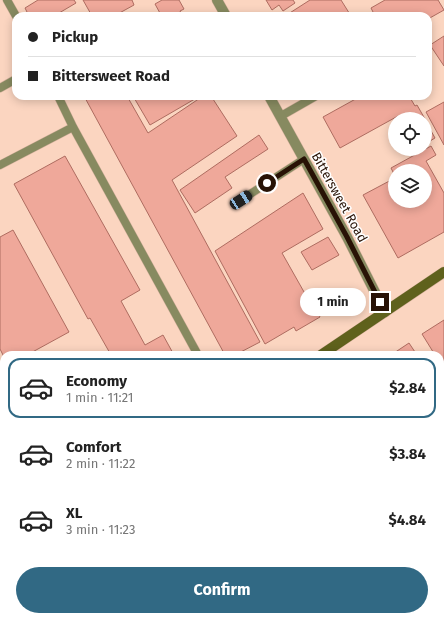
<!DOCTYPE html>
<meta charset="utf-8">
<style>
body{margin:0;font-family:"Fira Sans",sans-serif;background:#f6f6f6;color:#222;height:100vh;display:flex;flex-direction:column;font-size:15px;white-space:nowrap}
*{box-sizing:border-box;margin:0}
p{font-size:13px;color:#767676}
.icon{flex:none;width:22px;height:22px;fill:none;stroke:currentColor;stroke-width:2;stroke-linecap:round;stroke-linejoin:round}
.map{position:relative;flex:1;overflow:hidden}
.panel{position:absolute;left:0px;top:351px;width:444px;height:270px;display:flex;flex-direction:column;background:#fff;border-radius:12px 12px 0 0;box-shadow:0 2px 10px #0003}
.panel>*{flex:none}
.banner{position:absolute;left:12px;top:12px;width:420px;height:88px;border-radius:12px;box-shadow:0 2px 10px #0003;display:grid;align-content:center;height:88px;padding:0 16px;background:#fff}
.tools{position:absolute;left:388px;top:112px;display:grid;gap:8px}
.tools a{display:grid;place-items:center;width:44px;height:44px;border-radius:50%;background:#fff;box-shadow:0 2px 10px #0003;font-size:20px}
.end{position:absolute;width:18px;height:18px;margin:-9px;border:5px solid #281205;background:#fff;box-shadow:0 0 0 2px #fff}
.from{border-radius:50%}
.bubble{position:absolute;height:28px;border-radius:14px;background:#fff;box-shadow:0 2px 10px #0003;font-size:13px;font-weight:700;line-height:28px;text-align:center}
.car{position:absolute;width:12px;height:24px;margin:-12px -6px;border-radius:5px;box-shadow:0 0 3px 1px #0007;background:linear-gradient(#222 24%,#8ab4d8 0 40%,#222 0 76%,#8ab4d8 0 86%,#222 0)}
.banner b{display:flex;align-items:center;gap:14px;height:38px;font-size:15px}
.banner b+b{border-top:1px solid #e0e0e0}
.banner i{width:10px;height:10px;background:#222}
ul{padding:7px 0 0;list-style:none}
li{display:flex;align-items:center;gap:12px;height:60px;margin:0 8px 6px;padding:0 8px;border:2px solid transparent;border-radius:12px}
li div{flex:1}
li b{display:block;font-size:15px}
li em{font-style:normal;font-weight:700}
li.active{border-color:#316984}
li>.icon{width:36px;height:36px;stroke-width:1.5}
.primary-button{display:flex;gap:8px;margin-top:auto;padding:8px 16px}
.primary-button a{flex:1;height:46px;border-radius:24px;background:#316984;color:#fff;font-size:16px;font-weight:700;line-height:46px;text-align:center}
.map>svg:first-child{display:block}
.building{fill:#efa89a;stroke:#ae6c60}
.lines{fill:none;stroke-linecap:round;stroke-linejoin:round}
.lane-casing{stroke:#d5b29e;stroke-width:9}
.street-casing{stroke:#d5b29e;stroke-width:11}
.secondary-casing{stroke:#d5b29e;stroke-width:11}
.lane{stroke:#878a60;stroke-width:8}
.street{stroke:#878a60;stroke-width:10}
.secondary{stroke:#5f611c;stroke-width:10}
.route{stroke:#281205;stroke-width:5}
.labels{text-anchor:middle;stroke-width:3;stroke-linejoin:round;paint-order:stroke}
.street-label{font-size:13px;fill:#281205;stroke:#fff}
</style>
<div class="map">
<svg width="444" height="621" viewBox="0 0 444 621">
<rect width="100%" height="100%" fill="#fbd5c0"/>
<!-- building -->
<path class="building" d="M38,0H74L76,3L54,16H29L25,8Z
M83,0H132L134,5L114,16H92Z
M162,0H179L184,9L180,11L181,13L177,16H160L161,15L155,4Z
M266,0H293L295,3L283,11L279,5L272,10Z
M310,0H341L351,16H285Z
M385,0H438L444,10L428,19V16H375L371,8Z
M444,36V66L430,45Z
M84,96H127L148,133L203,96H211L237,136L172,180L260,342L235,355H225Z
M133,96H200L150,125Z
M361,96H409L415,106L417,105L425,119H400L398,116L340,148L323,117Z
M444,102V145L426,112Z
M425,120L435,138L425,144Z
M259,135L268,149L225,177L232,188L195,213L180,190Z
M431,146L436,155L426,161L444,193V232L398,258L363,195L395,178V201H425V171H395V176L391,168Z
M65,156L140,290L121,301L145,345L163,335L174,355H111L90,318L88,319L14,184Z
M303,193L323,229L282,253L308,299L314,295L319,305L315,307L320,317L296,331L294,327L265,344L215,251Z
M13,230L69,332L27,355H4V357L0,349V237Z
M328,237L339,255L312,270L301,252Z
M444,320V369L440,363V355H435L422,334Z
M409,343L417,355H391Z
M4,367V391L0,384V369Z
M440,391L444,398V481L440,483Z
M172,617H233L227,621H174Z"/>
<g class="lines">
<defs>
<path id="lane" d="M7,0L16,16
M0,88L16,79
M58,96L73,127L198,355
M281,116L316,96
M0,165L73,127
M241,200L304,159
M0,547L4,554
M133,617L136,621"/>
<path id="street" d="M217,0L226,16
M269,96L347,237L385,312
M0,484L4,492"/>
<path id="secondary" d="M321,355L444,272
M0,569L4,566"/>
</defs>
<!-- lane casing -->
<use href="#lane" class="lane-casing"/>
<!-- street casing -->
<use href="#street" class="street-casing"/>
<!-- secondary casing -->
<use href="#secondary" class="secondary-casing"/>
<!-- lane -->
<use href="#lane" class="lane"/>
<!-- street -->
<use href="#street" class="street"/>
<!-- secondary -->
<use href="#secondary" class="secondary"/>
</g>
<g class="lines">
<!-- route -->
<path class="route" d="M267,183L304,159L347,237L380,302"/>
</g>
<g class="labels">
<!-- street labels -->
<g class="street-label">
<text transform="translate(340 197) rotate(61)" y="5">Bittersweet Road</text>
</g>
</g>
</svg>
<div class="tools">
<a><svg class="icon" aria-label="locate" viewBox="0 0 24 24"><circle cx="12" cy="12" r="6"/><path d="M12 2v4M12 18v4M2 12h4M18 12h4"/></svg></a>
<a><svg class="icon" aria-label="layers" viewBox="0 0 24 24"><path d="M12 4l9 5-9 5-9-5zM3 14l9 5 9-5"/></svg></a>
</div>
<i class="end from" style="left:267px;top:183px"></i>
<i class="end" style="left:380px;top:302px"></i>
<div class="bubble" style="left:300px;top:288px;width:66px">1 min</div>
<i class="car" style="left:241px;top:200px;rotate:57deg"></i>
<div class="banner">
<b><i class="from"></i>Pickup</b>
<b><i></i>Bittersweet Road</b>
</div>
<section class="panel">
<ul>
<li class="active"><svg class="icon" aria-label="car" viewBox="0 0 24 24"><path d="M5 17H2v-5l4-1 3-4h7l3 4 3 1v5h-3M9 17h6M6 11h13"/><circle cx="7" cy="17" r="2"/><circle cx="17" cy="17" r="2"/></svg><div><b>Economy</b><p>1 min · 11:21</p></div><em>$2.84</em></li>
<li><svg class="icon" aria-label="car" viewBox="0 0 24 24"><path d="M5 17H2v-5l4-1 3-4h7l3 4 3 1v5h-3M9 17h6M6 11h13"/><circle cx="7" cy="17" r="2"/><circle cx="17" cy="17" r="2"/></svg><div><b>Comfort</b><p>2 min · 11:22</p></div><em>$3.84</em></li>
<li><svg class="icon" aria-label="car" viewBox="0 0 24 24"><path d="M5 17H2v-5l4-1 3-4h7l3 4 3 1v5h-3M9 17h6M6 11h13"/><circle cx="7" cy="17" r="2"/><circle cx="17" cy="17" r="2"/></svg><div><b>XL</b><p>3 min · 11:23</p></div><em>$4.84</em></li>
</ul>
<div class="primary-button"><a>Confirm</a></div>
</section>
</div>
